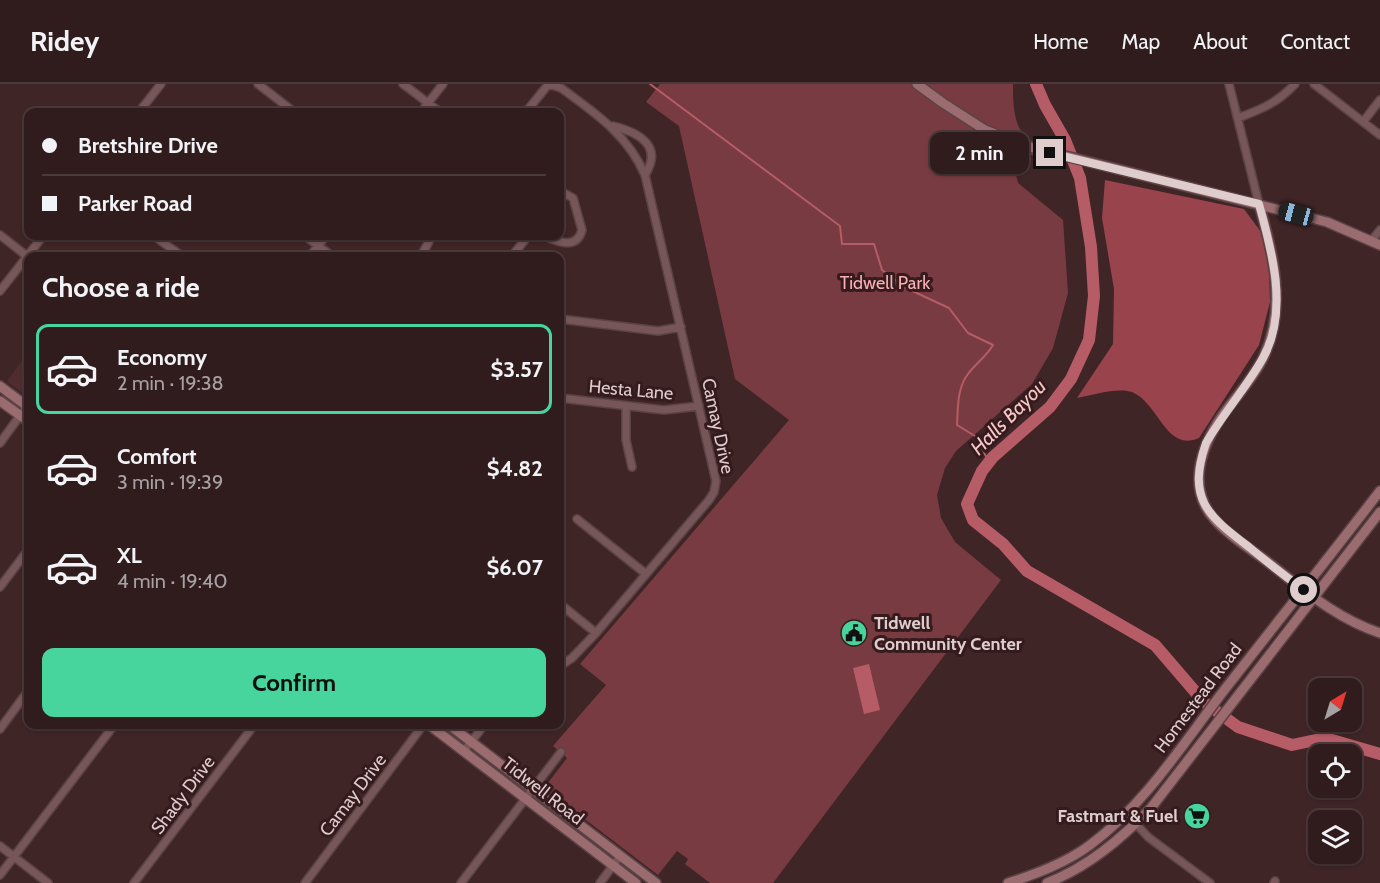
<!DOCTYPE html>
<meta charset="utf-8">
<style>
body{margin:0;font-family:Cabin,sans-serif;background:#382526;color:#f1f3f6;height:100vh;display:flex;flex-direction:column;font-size:22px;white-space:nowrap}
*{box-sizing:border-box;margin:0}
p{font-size:20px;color:#a8a1a4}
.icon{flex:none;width:33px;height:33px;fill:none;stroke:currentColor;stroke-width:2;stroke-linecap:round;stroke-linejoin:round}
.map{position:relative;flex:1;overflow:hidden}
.side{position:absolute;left:24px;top:168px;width:540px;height:477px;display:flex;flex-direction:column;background:#301c1d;border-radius:12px;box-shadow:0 2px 4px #0004,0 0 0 2px #4b3a3b}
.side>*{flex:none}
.hud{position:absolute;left:24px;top:24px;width:540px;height:132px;border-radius:12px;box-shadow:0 2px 4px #0004,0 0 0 2px #4b3a3b;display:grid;align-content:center;height:132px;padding:0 18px;background:#301c1d}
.needle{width:39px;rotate:38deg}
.fabs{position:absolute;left:1308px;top:594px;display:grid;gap:12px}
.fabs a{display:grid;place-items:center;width:54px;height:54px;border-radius:12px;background:#301c1d;box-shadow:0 2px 4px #0004,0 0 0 2px #4b3a3b;font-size:30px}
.end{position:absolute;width:27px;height:27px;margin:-14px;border:8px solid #dfcccd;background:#111;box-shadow:0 0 0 3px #111}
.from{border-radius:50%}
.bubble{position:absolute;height:42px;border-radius:12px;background:#301c1d;box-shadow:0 2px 4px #0004,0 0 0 2px #4b3a3b;font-size:20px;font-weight:700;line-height:42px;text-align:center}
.car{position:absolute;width:18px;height:36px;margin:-18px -9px;border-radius:8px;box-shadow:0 0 4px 2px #0007;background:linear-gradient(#222 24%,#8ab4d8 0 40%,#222 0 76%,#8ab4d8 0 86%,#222 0)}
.hud b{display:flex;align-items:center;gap:21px;height:57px;font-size:22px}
.hud b+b{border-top:2px solid #4b3a3b}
.hud i{width:15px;height:15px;background:#f1f3f6}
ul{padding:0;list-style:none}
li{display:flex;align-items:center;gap:18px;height:90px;margin:0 12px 9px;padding:0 6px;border:3px solid transparent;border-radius:12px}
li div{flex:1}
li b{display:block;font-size:22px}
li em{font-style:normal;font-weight:700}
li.active{border-color:#47d49d}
li>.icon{width:54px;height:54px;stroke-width:1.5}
h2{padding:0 18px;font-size:27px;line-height:72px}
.button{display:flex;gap:12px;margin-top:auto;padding:12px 18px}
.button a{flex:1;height:69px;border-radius:12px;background:#47d49d;color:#111;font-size:24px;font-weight:700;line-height:69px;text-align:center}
header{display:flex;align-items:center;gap:36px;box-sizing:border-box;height:84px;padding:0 30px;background:#301c1d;border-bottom:2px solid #4b3a3b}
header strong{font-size:28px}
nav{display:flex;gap:33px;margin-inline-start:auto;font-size:21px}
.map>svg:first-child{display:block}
.built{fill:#4f2c2f}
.green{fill:#783b41}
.forest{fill:#99434d}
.water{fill:#b65c66}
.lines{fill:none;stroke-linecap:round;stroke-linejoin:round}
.stream{stroke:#b65c66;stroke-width:2}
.river{stroke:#b65c66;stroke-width:12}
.street-casing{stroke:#5a4245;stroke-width:10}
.secondary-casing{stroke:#5a4245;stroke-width:12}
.street{stroke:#765658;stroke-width:7}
.secondary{stroke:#9a6c6f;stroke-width:9}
.route{stroke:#dfcccd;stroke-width:8}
.labels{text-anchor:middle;stroke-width:6;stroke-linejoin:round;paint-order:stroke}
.park-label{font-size:18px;fill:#f8aeb2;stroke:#351b1d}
.street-label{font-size:18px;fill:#dfcccd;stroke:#351b1d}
.poi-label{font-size:18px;font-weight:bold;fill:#dfcccd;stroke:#351b1d;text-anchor:start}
.water-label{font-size:20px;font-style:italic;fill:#fac7c9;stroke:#351b1d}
</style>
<header>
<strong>Ridey</strong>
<nav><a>Home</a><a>Map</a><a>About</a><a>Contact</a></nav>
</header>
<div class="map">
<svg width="1380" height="799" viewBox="0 0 1380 799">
<rect width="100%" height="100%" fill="#402527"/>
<!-- built -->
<path class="built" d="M28,269V314L7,297Z"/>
<!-- green -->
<path class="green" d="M660,0H1013C1013,16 1013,40 1025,52C1030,58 1040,60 1047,62L1046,75L1021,68L1015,87L1018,99L1063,136L1068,209L1053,264L1032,300L956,367L945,384L937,411L941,434L955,458L1001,496L773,799H710L685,780L688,775L677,767L658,791L544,704L567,674L553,662L606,601L580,580L789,336L735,295L679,42L646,18Z"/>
<!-- forest -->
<path class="forest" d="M1105,96L1244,125L1261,148L1269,184L1270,218L1259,261L1199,354C1166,369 1159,319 1132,308C1119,303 1091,311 1077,314L1113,260L1114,205L1102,134Z"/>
<!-- water -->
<path class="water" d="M869,580L880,626L864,630L853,584Z"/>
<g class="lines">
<!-- stream -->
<path class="stream" d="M650,0L840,142L842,160H874L882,186L906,204L949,224L968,249L993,261C986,273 976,279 968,290C957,304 958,324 957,341L975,352L989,378"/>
<!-- river -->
<path class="river" d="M1036,0L1045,21L1065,56L1080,94L1091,163L1094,212L1089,256L1071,295L1050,323L993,373L982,387L967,420L973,436L1003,460L1027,487L1155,561L1204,618L1238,643L1292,661L1325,654L1380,670"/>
<defs>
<path id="street" d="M258,0L294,28
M403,0L440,28
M1229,0L1259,120
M1314,0L1380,51
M139,28L161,0
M421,28L443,0
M526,28L547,2L552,1L561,4C595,29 628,51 645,91L716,397L714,408L709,416L596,549L572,574L560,582
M1238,34C1262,25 1277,19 1295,0
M1363,38L1380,16
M613,42C637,48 664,61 645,91
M0,151L28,173
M154,152L182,172
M305,152L332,172
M544,152C558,158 577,166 582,146L573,114L564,109L560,110
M1372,156L1380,146
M310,172L326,152
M421,172L432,152
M512,172L528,152
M0,207L43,152
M560,235L658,247L681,243
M560,314L664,326L699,322
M626,322V356L632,383
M0,359L27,322
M577,435L646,490
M0,503L28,466
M560,520L596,549
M0,645L28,607
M464,667L485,640
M1127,730L1148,753L1210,799
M0,762L48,799
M0,791L115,640
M134,799L255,640
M305,799L424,640
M461,799L561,668
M600,799L620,772
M1274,799L1275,797"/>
<path id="secondary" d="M917,0L943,19L985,46L1026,62L1327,138L1380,161
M1259,120C1273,169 1287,223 1264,272C1254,294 1236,312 1222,332C1201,363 1186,404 1215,436C1230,453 1251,465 1269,479C1304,506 1337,535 1380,549
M0,302L28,323
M0,317L28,337
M428,640L636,799
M448,640L656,799
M1008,799C1036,790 1066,779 1090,761C1148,718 1185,656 1229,600C1279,536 1330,472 1380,407
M1047,799C1088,783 1121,755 1151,724L1380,428"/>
</defs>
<!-- street casing -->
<use href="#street" class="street-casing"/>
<!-- secondary casing -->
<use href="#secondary" class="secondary-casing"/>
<!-- street -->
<use href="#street" class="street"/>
<!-- secondary -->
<use href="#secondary" class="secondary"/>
</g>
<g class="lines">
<!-- route -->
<path class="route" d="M1050,69L1259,120C1272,167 1289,228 1263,274C1246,304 1223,330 1206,359C1187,415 1207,431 1249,463C1267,478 1285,492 1304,506"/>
</g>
<!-- icons -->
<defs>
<symbol id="civic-disc" viewBox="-11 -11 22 22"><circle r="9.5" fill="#47d49d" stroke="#351b1d"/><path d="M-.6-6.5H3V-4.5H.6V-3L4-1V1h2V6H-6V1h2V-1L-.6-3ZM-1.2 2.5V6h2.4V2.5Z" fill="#111"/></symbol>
<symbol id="supermarket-disc" viewBox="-11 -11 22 22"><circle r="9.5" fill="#47d49d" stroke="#351b1d"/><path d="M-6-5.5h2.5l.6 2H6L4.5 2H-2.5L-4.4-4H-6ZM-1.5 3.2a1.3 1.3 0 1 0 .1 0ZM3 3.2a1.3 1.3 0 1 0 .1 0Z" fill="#111"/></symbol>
</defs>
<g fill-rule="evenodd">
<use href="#civic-disc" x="839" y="534" width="30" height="30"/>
<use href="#supermarket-disc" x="1182" y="717" width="30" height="30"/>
</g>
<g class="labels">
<!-- park labels -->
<g class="park-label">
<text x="885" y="205">Tidwell Park</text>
</g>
<!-- street labels -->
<g class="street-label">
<text transform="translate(631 306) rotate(5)" y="6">Hesta Lane</text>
<text transform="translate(718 342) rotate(78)" y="6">Camay Drive</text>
<text transform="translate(1198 614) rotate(-53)" y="6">Homestead Road</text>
<text transform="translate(543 707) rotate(38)" y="6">Tidwell Road</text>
<text transform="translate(183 711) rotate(-53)" y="6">Shady Drive</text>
<text transform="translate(353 711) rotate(-53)" y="6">Camay Drive</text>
</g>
<!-- poi labels -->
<g class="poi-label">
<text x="874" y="545">Tidwell<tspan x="874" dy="21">Community Center</tspan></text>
<text x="1178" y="738" text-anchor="end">Fastmart &amp; Fuel</text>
</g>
<!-- water labels -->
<g class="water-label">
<text transform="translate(1008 333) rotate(-45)" y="7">Halls Bayou</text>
</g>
</g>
</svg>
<div class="fabs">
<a><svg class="needle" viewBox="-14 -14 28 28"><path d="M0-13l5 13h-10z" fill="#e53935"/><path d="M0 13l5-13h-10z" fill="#a8a1a4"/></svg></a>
<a><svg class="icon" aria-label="locate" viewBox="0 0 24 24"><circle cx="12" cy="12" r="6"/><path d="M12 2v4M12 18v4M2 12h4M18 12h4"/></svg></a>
<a><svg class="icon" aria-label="layers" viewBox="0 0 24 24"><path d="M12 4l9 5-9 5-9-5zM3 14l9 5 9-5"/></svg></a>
</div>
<i class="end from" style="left:1304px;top:506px"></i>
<i class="end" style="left:1050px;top:69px"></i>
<div class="bubble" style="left:930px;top:48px;width:99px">2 min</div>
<i class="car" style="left:1296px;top:130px;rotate:285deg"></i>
<div class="hud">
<b><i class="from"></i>Bretshire Drive</b>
<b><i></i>Parker Road</b>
</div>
<section class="side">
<h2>Choose a ride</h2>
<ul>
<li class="active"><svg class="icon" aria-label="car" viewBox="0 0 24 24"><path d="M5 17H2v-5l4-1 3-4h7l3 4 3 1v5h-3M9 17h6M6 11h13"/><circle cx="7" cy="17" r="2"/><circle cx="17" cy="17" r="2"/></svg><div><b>Economy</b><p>2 min · 19:38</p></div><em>$3.57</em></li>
<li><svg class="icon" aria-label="car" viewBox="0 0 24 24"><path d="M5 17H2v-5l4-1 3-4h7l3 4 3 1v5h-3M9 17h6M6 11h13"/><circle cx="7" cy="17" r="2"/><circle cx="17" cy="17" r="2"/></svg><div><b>Comfort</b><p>3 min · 19:39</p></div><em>$4.82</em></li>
<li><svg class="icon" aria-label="car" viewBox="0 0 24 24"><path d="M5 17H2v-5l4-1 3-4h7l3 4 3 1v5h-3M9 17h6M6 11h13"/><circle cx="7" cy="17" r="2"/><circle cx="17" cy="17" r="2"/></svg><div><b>XL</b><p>4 min · 19:40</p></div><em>$6.07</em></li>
</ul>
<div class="button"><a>Confirm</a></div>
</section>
</div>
